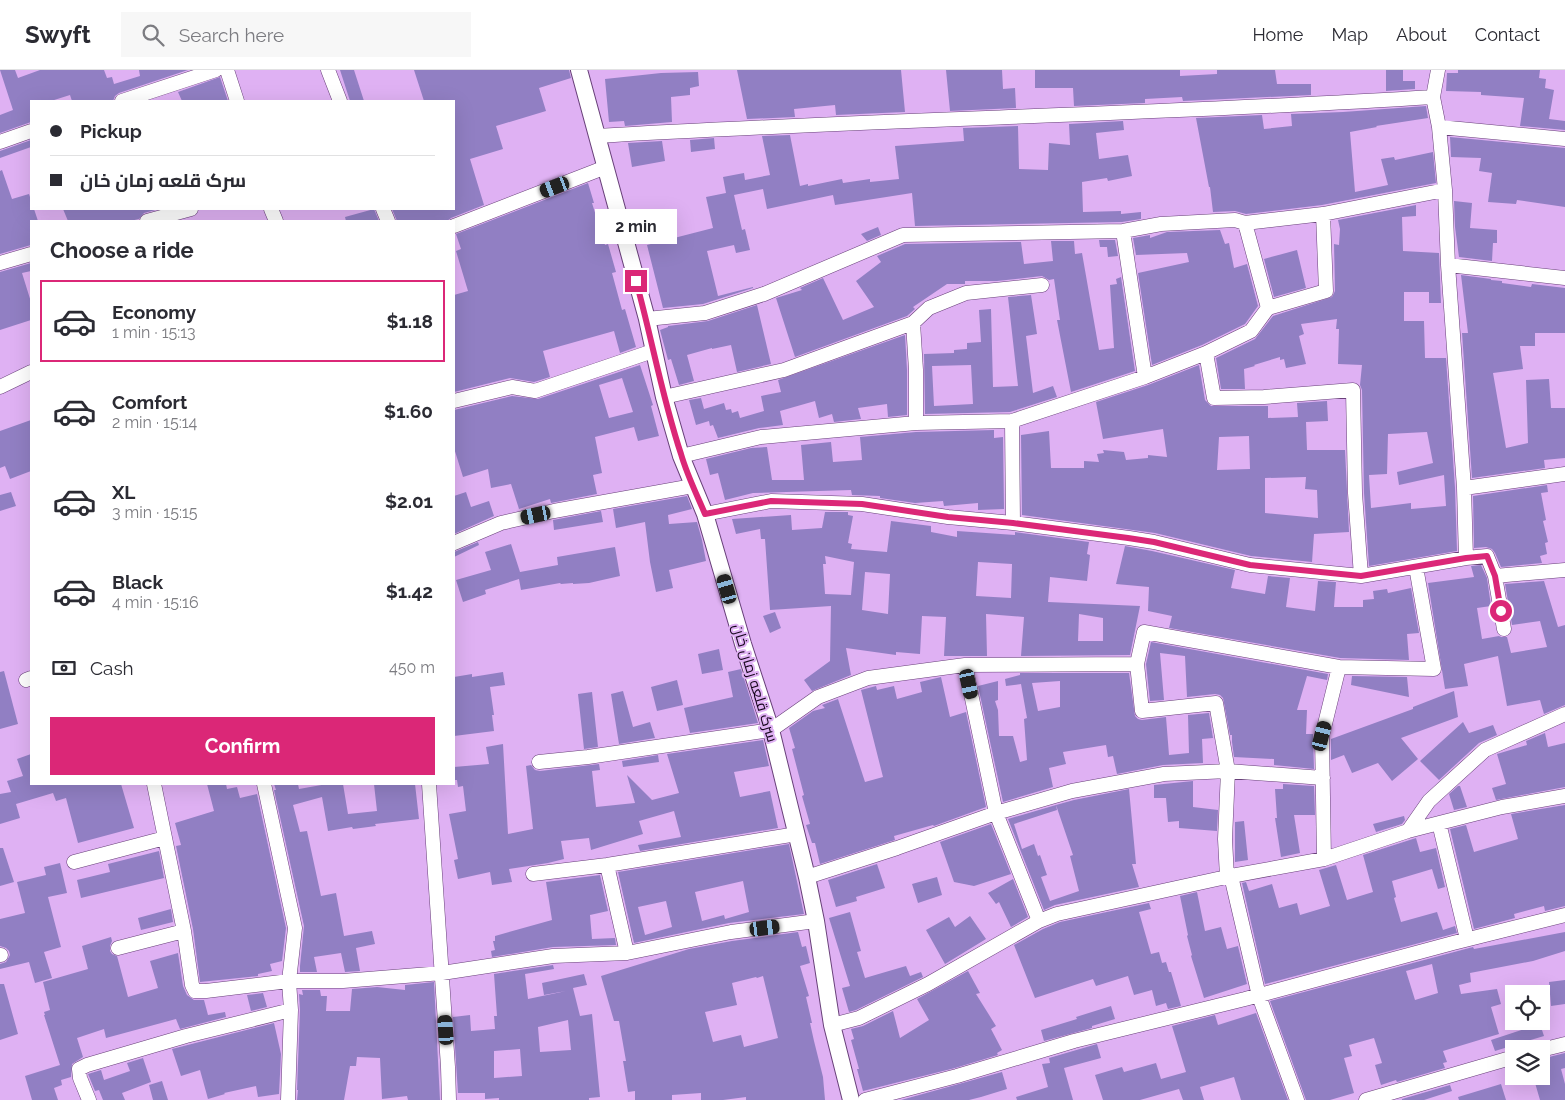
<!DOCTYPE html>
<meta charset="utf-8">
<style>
body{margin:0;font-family:Raleway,Cairo,sans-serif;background:#f7f7f7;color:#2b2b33;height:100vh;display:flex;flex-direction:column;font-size:19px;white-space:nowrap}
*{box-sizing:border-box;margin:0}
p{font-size:16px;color:#7c7c81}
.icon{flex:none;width:28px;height:28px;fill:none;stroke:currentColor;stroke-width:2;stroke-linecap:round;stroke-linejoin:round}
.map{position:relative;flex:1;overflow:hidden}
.panel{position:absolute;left:30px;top:150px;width:425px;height:565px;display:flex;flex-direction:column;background:#fff;border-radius:0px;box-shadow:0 5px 20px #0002}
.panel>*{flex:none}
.hud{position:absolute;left:30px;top:30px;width:425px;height:110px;border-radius:0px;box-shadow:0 5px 20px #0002;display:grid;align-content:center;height:110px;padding:0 20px;background:#fff}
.fabs{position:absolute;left:1505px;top:915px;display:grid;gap:10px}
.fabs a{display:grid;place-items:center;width:45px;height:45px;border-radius:0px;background:#fff;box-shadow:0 5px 20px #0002;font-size:25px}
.end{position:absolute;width:22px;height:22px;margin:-11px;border:6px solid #db2777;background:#fff;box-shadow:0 0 0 2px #fff}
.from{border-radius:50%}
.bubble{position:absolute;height:35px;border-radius:0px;background:#fff;box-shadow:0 5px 20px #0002;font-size:16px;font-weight:700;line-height:35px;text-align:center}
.car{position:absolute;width:15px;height:30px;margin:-15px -8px;border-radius:6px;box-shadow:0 0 4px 1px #0007;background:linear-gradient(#222 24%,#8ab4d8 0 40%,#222 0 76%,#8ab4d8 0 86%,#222 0)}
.hud b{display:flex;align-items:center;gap:18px;height:48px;font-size:19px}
.hud b+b{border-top:1px solid #e1e1e2}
.hud i{width:12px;height:12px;background:#2b2b33}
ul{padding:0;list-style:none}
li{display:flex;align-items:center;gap:15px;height:82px;margin:0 10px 8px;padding:0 10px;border:2px solid transparent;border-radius:0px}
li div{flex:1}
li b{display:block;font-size:19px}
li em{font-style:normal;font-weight:700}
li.current{border-color:#db2777}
li>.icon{width:45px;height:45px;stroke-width:1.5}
h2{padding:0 20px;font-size:22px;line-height:60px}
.pay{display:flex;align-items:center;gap:12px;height:55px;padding:0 20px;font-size:19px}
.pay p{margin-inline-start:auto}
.cta{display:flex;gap:10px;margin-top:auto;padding:10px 20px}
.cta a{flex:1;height:58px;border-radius:0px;background:#db2777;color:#fff;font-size:20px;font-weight:700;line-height:58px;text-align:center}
header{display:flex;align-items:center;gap:30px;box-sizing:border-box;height:70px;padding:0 25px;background:#fff;border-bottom:1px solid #e1e1e2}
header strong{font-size:24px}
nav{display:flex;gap:28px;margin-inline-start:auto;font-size:18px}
.search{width:350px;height:45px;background:#f7f7f7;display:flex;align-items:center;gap:12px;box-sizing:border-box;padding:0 18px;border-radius:0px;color:#7c7c81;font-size:19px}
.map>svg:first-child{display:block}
.building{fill:#917fc3;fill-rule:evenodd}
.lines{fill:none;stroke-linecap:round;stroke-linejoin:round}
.minor-casing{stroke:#684079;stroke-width:15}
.tertiary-casing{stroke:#684079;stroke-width:18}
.minor{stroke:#fff;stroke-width:14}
.tertiary{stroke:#fff;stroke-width:16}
.route{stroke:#db2777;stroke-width:6}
.labels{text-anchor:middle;stroke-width:4;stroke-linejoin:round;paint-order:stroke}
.street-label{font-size:15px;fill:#15051b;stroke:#dfb1f3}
</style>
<header>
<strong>Swyft</strong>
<div class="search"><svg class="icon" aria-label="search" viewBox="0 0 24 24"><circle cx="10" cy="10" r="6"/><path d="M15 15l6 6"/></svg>Search here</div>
<nav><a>Home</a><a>Map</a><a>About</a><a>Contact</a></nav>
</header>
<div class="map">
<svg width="1565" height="1030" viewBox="0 0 1565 1030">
<rect width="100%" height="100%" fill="#dfb1f3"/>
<!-- building -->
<path class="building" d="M0,0H15L18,8L40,0H104L107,8L112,7L114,14L140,6L139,0H188L119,23L115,26L113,31H72L70,25L51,31H31V52L0,63V45L13,40Z
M340,0H354L364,31H350Z
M414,0H569L571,8L539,18L546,41L496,56L503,79L470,89L484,135L451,148L447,151H397L392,139H454V31H424Z
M737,0H901L905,42L836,45L835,35L794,39L795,47L747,49Z
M946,0H1002L1003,19L1015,18L1016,38L950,41Z
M1035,0H1180V6L1217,4V0H1275L1277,14H1311V25L1183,31L1182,27L1145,29V33L1074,36L1073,18H1035Z
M1386,0H1403V11H1415V19L1386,21Z
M1458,0H1540L1539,8L1546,9L1545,18L1554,20L1549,49L1565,51V60L1520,56L1524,28L1481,25V22L1446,21L1447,3H1458Z
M698,2L699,16L690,18V25L671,27L672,52L625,56L624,51L609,52L605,9L661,3Z
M220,7L228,31H182L178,22Z
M1426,36L1428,48L1376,56L1377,57L1350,62L1355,122L1388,115L1381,89L1394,87L1395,90L1433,82L1436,113L1322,135L1246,144L1235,141L1213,142L1210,117H1209L1196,48L1262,45L1264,59L1292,56L1291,44L1343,42Z
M1123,51L1124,60L1096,63L1099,89L1128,85L1132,106L1108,111L1107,108L1082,112L1083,142L1121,141V144L1141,142V149L1122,152L915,156L912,123L835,135L833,125L767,139L763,119L734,125L742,160L745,159L750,180L736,183L734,175L707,181L718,226L753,217V218L703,234L663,238L647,175L713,158L706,127L726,123L723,107L744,103L745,110L770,105L762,66L790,65L800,116L808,114V116L842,109L843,113L870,109V112L899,109L895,76L964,71L963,58L1018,56L1019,99L1048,100L1049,73L1070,75L1069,54Z
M1450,67L1565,78V137L1517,130L1516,134L1488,132L1492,103L1479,101L1481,88L1451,87Z
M714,68L715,79L691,82L690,70Z
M31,70V77L0,88V81Z
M662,71L665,91L632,97L628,73Z
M2,100L12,129L29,124L31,130V139H34L38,151H31V175L0,184V101Z
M588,113L594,133H592L605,175L608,174L616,202L612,203L622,240L625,239L636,277L620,283L614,261L543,281L550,307L534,312L510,308L454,322V225L468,221L456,181L461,179L456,164Z
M1454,131L1472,133L1470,158L1497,160V173H1493L1492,191L1459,187L1455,157Z
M1416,135V146L1402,147L1403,181L1439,183L1441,233H1429V222H1404V251H1424L1425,288H1446L1455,418L1457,481L1369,496L1364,423L1362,320L1360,315L1362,295L1338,294L1339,259H1336L1337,249L1301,254L1304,264L1299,266L1306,294L1286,298L1284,289L1280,290V287L1254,295L1255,296L1244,299L1245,319H1221L1216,288L1255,269L1273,246L1332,227L1335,221L1334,174L1339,175L1340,159L1338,150ZM1427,362L1433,393L1397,402L1399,415L1444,405L1446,436L1411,439V433L1371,438L1369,405L1387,404L1388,364Z
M63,139H159L144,143L139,149L130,151H68Z
M374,139L379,151H346L345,147Z
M878,157L881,165L867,171L861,164Z
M1220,160L1225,174L1229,173L1234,198L1247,194L1258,236L1245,254L1202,275L1152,295L1138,203L1189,192L1187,183L1136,185L1133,168L1150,165V168L1167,162Z
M1099,170H1115L1118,186L1108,187L1107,177H1100Z
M1051,171H1074L1075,184L1082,183L1099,280L1114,278L1110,215L1117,214L1116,209L1121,207L1135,301L1071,322L1057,250H1060L1054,209L1049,210L1042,206L997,211H965V214H947L913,237L915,239L907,246L795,287L776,228L802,220L800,218L823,208L843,250L874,237L856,211L881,192L877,186L905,174L1021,172L1024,194L1053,191Z
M1297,180L1306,218L1274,227L1264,189Z
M31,193V201L22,203L31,232V250L0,260V202Z
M1461,205L1491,209V210L1502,211V213L1531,217L1532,214L1565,218V263H1535V276H1520L1523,299L1493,303L1506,378L1528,373L1526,310L1549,309L1551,338H1565V388L1544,390L1545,398L1472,408L1462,263H1468Z
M1031,225L1037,264L1026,266L1033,323L1053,316L1057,327L1010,342L925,344L924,284L954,283V280L967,279V273L981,272L979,240L991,239L993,317L1018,316L1008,227ZM971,295L973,334L934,336L932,296Z
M757,235L771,294L737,302L731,275L712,279V278L687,285L694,311L679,315L671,289L668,290L660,260L668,257V256L708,251Z
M905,265L907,300V345L888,347L887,334L858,338L861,349L834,352L832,344L819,348L815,331L780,341L783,355L759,358L718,368L713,355L710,356L709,351L696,355L689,330L701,328L704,339L724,333L726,340L731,339L732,343L738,341L740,348L764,341L761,326L781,322L778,310Z
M640,295L653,335L651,336L659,366L638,371L634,357L595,367L602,403L593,405L597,424L551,433L550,429L519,439L511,414L491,418L488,399L463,407L454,378V340L512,326L538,329ZM622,308L633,342L609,348L599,315Z
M1199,295L1205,330L1211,336H1268V348L1298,347L1297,333L1327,331L1328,351L1306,352L1307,380H1345L1349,462L1314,464L1312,492L1251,486L1155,463L1022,445L1021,365L1049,361L1051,398H1084V391L1099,392L1097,384L1104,383L1103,380L1124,382L1126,390L1148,388V385L1167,387L1163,359L1103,369L1096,332L1148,315ZM1249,366L1250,399L1217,400L1219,367ZM1306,407L1305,419L1317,420L1318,448L1265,443V408Z
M31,350V401L10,409L5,396L0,398V361Z
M994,360V368L1003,367L1004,439L978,440V433L944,436L943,431L915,433L880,428V426L852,425L851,420L753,423L725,430L718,403L710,405L706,389L751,378L767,377L772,410H804L801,375L831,372L833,392L862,390L860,367L916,362Z
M1547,415L1548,422L1541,423L1546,450L1543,451L1548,472L1545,473L1547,484L1540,486L1542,493L1501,497L1495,483L1492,479L1486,477L1474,478L1473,426Z
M11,422L16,436L0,441V425Z
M466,422L471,437L489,431L494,446L454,464V426Z
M687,426L692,439L668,445L669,454L697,452L702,470L706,491L669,500L673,518L656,522L650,492L645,452L616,458L613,439Z
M601,441L603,452L554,460L553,450Z
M825,442H848V445L853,446L848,473L852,474L851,479L887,482L891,451L931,456V462L957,467V461L1015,465V462L1089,472L1087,484L1090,485L1087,511L1050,507L1048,532L1140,536L1130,585L1021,586L1024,547L986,544L987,586H944L946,547L922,546L920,584L896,582V585L846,578L851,605L812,621L804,610L830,591L831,536L770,540L765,469H761L760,459L736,464L732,449L791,445L792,460L822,458ZM825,486L854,492L851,525L825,524L823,494H826ZM978,492L1012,494L1011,528L976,526ZM865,502L890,504L888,544L862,540ZM1079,544L1103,548V571H1078Z
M478,472L479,475L454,487V482Z
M511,474L520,502L558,495L557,487L615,477L620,506L589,513L573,514V513L561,514L560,513L521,520L519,509L485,520L486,524L463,532L456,510L491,500L485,482Z
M1125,476L1152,481L1235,500L1231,518L1265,524L1268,506L1290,508L1286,537L1315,541L1318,511L1336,512L1334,537H1363V530L1374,529L1373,521L1387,519L1388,523L1411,518L1419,563L1407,564L1409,590L1340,588L1169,558L1172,546L1148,541L1149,517L1116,514Z
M1481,495L1487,508L1491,536L1477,538L1482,569L1499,566L1501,567H1507L1511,583L1547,577L1540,551L1512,555L1505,514L1544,511L1558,557L1565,555V635L1544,644L1540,630L1507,636L1498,586L1464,594L1468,616L1445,619L1428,513L1474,507L1471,496Z
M775,542L781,558L770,563L763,546Z
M1151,572L1328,604L1327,610L1307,606L1297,640H1307L1306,664H1313L1314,699L1274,695V689L1234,687L1232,672V665H1230L1223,628L1220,625L1215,624L1187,627L1185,586L1160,583L1164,630L1150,631L1146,594Z
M719,579L723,600L702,604L698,584Z
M741,599L758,653L690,663L684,638L733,627L728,602Z
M4,601L18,654L0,659V602Z
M503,602L505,615L490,617L494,645H492L494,661L454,666V607L472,604V607Z
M1020,603H1129L1135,646L1138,649L1142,650L1166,647L1169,685L1189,683L1188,645L1209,643L1213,668L1202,669L1203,693L1163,695L1117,704L1113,686L1108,687L1106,675L1063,682L1066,694L1049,698L1053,717L1003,732L978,616L998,611V630L995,631L998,640L999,666H1013L1020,692L1027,690L1024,649L1027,648L1021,614L1006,616L1005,609L1020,605ZM1060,611V637L1038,641L1032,613Z
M1352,606L1407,607L1409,627L1351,615Z
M941,607L950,647L966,642L986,737L934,756L933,755L894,766L895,770L820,794L815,773H812L806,755L810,754L802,726L804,725L792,679L795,678L789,658L813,641L825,638L822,635L838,629L865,712L883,707L861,620L876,616L877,620L894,616L897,629L922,622L920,612Z
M677,610L683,635L657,641L651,617Z
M623,621L633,657L650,652L655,668L619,674L611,624Z
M1454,621L1458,647L1401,668L1418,689L1392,711L1378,693L1352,703L1344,685L1331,690V669L1413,639V637Z
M592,622L598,677L584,679L578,624Z
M1463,652L1469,663L1493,655L1497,665L1479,673L1439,710L1420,691Z
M1545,663L1548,677L1565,673V717L1496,730L1492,718L1506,714L1497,684L1527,675L1526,671Z
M763,670L769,696L734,702L740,727L770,721L778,758L640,781L638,775L681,767L674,741L639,751L643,764L591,780L589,768L561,771L564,789L548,793L509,799L512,812L492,815L490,802L458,809L454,790L458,789L449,744L466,741L463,716L458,717L457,710H454V697L489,694L486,677L503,674L508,764L533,759L526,696L531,695L535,700L540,701L599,694L600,700L592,701L596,737L635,733L627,705L652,730L679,723L667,684Z
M31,684V714H121L134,758L78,773L66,728L56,731L53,723L16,734L20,748L0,754V724L11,722L7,711L23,706L17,689Z
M658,685L659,692L623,697L622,691Z
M1193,711V737L1218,740L1217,761L1179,758V751L1168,752L1166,728H1154V715Z
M207,714H226L227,719L237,717L240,728L257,724L286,858L282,891L270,894L272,901L258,904V906L200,912L193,859L176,776L181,775L175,753L214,741Z
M274,714H298L299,719L327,714H343L348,744L377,741L374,714H415L419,749L375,754L376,756L353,759L352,757L328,761L322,727L293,735L300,762L307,761L321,826L336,823L344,866L372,861L375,874L356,878L360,901L345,902L341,883L314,887L317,902H300V896L304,856L274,720H276Z
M1283,714L1314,716L1315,745H1294L1300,783L1281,787L1275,748H1277L1275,719H1283Z
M1458,716H1460L1467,737L1454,740L1449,724Z
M1129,719L1136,794H1132L1139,817L1055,835L1044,840L1008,749L1056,735L1057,740L1014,754L1022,779L1034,774L1038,786L1040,785L1047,805L1041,807L1050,831L1079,821L1070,786L1073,785L1056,735L1074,730Z
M1565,735V836L1545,841L1544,836L1514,844L1515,848L1474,859L1450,759L1466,755L1474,782L1518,769L1511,744Z
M1404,746L1405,750L1402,754L1376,762L1373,754Z
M1244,751L1248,790L1235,792V752Z
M991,754L1011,804L974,816L954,812L940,772Z
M1416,768L1420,782L1436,778L1445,817L1438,819L1432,799L1392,811L1396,827L1394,828L1401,852L1437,842L1443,860L1455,856L1457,863L1265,914L1242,813L1246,812L1249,821L1272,814L1279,838L1297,833L1300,845L1330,836L1319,800L1336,795L1347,830L1373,822L1363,785Z
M789,774L804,844L729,853L634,873L618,802ZM743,811L749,842L725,849L724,845L702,851L695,822ZM666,831L672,857L645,865L638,837Z
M0,778H3L14,812L0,816Z
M159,781L164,808L81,828L77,810L110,802L108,794Z
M60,793L67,823L48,827L61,877L44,882L52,908L35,913L29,892L0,899V894L6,892L10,885L9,881L6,878L0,876V849L25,843L17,812L46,805L44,797Z
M877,794L885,818L856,827L857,831L836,837L828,810Z
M600,805L608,841L590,845L592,869L615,868L616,875L553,877L492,887L491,881L495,880L493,871H495V866L552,850L546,812Z
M937,807L942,825L918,833L912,814Z
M1013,809L1028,847L1011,857L999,832L996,834L988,823Z
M1197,822L1205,861L1221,857L1227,879L1238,876L1247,914L1204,928L1191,886L1192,885L1187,866L1188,865L1180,826Z
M1149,833L1151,839L1139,842L1151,884L1159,882L1162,893L1166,892L1169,902H1171L1181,936L1168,939L1166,933L1156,936L1152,920L1134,925L1128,906L1096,916L1093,909L1035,928L1014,875L1043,859L1060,852Z
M171,839L173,852L141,860L138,848Z
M850,842L861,881L857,882L865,908L906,896L910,906L921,902L923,907L856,940L849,942L842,918L850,916L829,848Z
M970,846L986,869L945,894L926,860L949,847L955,857Z
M798,862L802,877L806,876L810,893L800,896L809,926L806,927L812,953H810L814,971L823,1007L825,1030H746V1027L723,1030H701V1023L672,1025V1030H635V1021L628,1022L623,991H626L619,951H614L601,906L689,879L732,871ZM763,906L778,968L744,977L741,965L713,972L705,942L737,935L732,913L756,907L757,908Z
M1565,862V881L1533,891L1470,903L1471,912L1459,915L1461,924L1497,919L1501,934L1491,937L1499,964L1443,981L1447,992L1443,993L1445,998L1397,1012L1396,1010L1381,1015L1375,995L1382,993L1374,968L1349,975L1352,986L1344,988L1354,1023L1330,1030H1306L1270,931L1473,877L1474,879ZM1432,894L1438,923L1415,930L1406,901Z
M111,867L112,871L110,876V881L112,884L117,886L128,927L158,918L150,891L178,883L183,916L187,925L194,930H204L208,945L225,942L226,947L180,959L176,949L106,968L104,959L77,968L83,987L72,994L71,1007L61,1010L62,1015L54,1018L58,1030H32L25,1006L60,995L44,945H45L44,942L50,940L43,912L88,899L82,876Z
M553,895L554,899L525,904L528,929L566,921L544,925L542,913L584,904L587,915L573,918L580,946L592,944L600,1027L589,1028V1030H499V1028L485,1029V1023H458L453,947L470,945L471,961L495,959L494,946H497L494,904ZM568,950L571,980L540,982L538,957ZM520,979L522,1006L494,1008V981Z
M968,901L980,923L976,924L996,956L991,959L1002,980L997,983L998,985L955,998L863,1021L857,999H859L851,970L854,969L851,959L863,956L893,941L900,968L929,950L917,929Z
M1565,910V934L1551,936L1549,912Z
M434,912L440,1030H408L407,1026L382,1029L380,988L357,987L356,996H350L344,1030H297L298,1020H297L300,940L299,924L303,925L302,920H320L321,926H327L326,941H350L352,919L377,917L405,920V915Z
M0,914H4L18,964L0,970Z
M263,923L267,937L251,941L247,925Z
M1111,936L1115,949L1092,956V958L1044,971L1041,960L1077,949L1076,947Z
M1256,943L1288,1030H1241L1234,1007L1200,1017L1204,1030H1183L1179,1019L1140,1030H1103L1095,1005L1122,997L1124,1002L1156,993L1161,1009L1186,1002L1172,956L1215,945L1218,955Z
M274,953L281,984L279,1024L258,1027L256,1016L224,1023L225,1024L208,1029L200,1000L181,1006L172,979Z
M1540,954L1544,966L1495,981L1491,970Z
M1097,974L1101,988L1064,998L1073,1030H1017L1016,1027L1048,1017L1042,994L1050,993L1049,988Z
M1565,983V998L1561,999L1565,1014V1030H1540L1533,1006H1541V989Z
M143,988L151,1012L122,1023L125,1030H103L99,1020L95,1021L88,1004L101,1000L104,1010L130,1001L127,993Z
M1002,1002L1007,1019L981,1027L969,1030H901Z
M162,1011L168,1030H153L149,1015Z
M1501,1014L1506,1030H1459L1458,1027Z
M1450,1015L1452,1021L1424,1030H1402V1029Z"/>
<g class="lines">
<defs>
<path id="minor" d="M227,0L237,31
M328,0L340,31
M1438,0L1433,27L1439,57L1445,120L1448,195L1464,418L1466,488
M122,31L216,0
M1439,57L1565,69
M597,66C876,49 1154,45 1433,27
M0,72L31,61
M271,139L276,151
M383,139L388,151
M147,151L191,139
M1245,153L1268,238
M454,156L606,97
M1123,161L1145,307
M0,193L31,184
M1448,195L1565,208
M647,249L705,243L764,224L903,165L1123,161L1161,154L1235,150L1245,153L1323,144L1445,120
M913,253L916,300V353
M1206,283L1214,328L1264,327L1353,320L1355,423L1361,506
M0,317L31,302
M664,327L784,300L913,253L929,238L966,223L1042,215
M454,331L512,317L535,321L653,281
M1012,351L1013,453
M681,386L761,367L916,353L1012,351L1145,307L1206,283L1251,261L1268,238L1326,221L1323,144
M1464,418L1565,404
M705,444L771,431L862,434L948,447L1013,453L1129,468L1154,472L1250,495L1361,506L1466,488L1487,486L1495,506L1504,559
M454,473L501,453L554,441L693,416
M1495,506L1565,500
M965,595L996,743L1039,851
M26,610L31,608
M539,692L588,687L771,660L818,627L868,608L965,595L1137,594
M154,714L184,861L192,915L195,921H206L289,911H343L442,903L553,886L627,883L731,862L816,851
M264,714L295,858L289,911L291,940L288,1030
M429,714L448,997L449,1030
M1439,753L1467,869
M1408,761L1429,731L1485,680L1565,644
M1324,789L1322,666L1339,597
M74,792L165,768
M607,795L627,883
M533,804L607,795L797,764
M1231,806L1259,926L1297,1030
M807,807L897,778L996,743L1072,721L1164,704L1228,701L1323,708
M1227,807L1225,769L1228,701L1216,633L1142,641L1137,594L1144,562L1339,597L1434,599L1416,497
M118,878L184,861
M0,885H1
M832,955L859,948L928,914L1039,851L1057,844L1231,806L1324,789L1408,761L1502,737L1565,726
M1541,980L1565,974
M89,1030L80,1008L79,999L87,995L186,966L291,940
M865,1030L957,1006L1074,971L1245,929L1453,873L1565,845
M1366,1030L1514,987"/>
<path id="tertiary" d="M579,0L647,249L664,327L681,386L705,444L743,574L771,660L807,807L816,851L832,955L851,1030"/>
</defs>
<!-- minor casing -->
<use href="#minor" class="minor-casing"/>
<!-- tertiary casing -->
<use href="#tertiary" class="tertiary-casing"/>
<!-- minor -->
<use href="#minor" class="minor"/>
<!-- tertiary -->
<use href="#tertiary" class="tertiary"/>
</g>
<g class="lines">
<!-- route -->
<path class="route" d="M636,211C652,269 662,327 681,384C687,405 697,425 705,444L771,431L862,434L948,447L1013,453L1128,468L1154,472L1250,495L1361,506L1466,488L1487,486L1495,506L1501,541"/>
</g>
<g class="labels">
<!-- street labels -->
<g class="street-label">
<text transform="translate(755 613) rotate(73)" y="5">سرک قلعه زمان خان</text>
</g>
</g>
</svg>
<div class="fabs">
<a><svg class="icon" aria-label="locate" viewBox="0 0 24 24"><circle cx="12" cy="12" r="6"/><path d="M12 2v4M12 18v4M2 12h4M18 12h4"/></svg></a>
<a><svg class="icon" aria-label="layers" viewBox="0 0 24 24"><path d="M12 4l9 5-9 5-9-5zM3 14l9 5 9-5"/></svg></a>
</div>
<i class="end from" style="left:1501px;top:541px"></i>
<i class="end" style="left:636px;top:211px"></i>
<div class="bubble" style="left:595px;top:139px;width:82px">2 min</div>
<i class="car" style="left:555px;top:117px;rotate:249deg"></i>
<i class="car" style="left:536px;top:445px;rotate:258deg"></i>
<i class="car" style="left:727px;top:519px;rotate:344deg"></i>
<i class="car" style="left:969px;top:614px;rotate:168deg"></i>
<i class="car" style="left:1322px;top:666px;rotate:14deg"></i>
<i class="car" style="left:765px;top:858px;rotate:83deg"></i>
<i class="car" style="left:446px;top:960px;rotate:356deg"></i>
<div class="hud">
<b><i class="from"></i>Pickup</b>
<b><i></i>سرک قلعه زمان خان</b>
</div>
<section class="panel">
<h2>Choose a ride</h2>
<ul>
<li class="current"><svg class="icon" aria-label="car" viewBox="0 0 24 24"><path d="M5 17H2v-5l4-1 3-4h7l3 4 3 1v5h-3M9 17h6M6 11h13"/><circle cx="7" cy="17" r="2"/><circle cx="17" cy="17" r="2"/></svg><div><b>Economy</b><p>1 min · 15:13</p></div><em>$1.18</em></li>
<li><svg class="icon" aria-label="car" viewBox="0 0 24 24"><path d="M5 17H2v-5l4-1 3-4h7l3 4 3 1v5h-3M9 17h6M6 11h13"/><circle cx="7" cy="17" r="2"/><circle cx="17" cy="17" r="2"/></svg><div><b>Comfort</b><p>2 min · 15:14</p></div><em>$1.60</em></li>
<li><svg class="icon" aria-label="car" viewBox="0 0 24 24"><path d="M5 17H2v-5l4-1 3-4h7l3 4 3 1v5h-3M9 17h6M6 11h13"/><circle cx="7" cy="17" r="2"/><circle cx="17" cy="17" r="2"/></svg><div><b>XL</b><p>3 min · 15:15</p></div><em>$2.01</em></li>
<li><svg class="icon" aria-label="car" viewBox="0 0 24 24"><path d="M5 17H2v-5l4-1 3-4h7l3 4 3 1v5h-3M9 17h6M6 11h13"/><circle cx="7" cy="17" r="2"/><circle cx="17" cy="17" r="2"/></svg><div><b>Black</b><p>4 min · 15:16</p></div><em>$1.42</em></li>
</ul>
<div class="pay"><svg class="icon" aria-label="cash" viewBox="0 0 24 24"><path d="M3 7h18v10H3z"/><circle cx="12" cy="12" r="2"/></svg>Cash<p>450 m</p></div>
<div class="cta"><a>Confirm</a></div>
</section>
</div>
